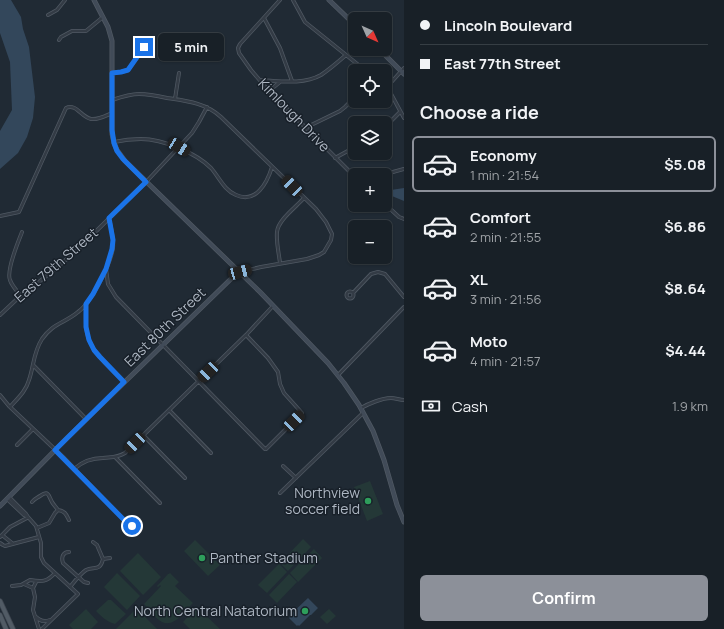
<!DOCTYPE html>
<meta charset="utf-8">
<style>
body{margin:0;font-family:Manrope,sans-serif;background:#252d33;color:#f1f3f6;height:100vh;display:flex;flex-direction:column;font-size:15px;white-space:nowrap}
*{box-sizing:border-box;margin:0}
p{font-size:13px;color:#9fa3a7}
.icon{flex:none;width:22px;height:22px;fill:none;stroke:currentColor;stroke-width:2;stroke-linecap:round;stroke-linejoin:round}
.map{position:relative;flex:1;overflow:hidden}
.details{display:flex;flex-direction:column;background:#182027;width:320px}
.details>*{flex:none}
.top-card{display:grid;align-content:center;height:88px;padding:0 16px;background:#182027}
.needle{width:26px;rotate:135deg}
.fabs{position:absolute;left:348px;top:12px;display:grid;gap:8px}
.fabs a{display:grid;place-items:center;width:44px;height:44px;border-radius:6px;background:#182027;box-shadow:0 1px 3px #0004,0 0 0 1px #363e44;font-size:20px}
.end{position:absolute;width:18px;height:18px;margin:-9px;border:5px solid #1a73e8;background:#fff;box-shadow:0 0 0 2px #fff}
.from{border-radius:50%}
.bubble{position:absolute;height:28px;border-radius:6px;background:#182027;box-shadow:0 1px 3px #0004,0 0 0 1px #363e44;font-size:13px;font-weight:700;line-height:28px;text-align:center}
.car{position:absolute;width:12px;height:24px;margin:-12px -6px;border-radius:5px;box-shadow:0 0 3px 1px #0007;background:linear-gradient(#222 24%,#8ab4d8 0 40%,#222 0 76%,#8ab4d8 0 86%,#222 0)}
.top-card b{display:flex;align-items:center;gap:14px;height:38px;font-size:15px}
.top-card b+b{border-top:1px solid #363e44}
.top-card i{width:10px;height:10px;background:#f1f3f6}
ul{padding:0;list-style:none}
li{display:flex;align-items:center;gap:12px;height:56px;margin:0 8px 6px;padding:0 8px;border:2px solid transparent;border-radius:6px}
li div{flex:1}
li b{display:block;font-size:15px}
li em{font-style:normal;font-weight:700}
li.current{border-color:#8c9099}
li>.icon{width:36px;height:36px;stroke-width:1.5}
h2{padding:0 16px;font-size:18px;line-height:48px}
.pay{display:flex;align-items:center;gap:10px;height:44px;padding:0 16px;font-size:15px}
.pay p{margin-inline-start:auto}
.primary-button{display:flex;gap:8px;margin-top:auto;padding:8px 16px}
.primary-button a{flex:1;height:46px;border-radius:6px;background:#8c9099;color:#fff;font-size:16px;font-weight:700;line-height:46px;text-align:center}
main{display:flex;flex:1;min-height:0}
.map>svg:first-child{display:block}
.green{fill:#243837}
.water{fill:#33475b}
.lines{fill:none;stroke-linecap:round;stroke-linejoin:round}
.street-casing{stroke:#505963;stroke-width:4}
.secondary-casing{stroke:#505963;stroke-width:5}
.primary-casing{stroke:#3f4751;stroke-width:5.5}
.street{stroke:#333b45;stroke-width:2.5}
.secondary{stroke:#414b58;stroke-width:3.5}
.primary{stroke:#515b65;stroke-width:4}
.route{stroke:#1a73e8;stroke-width:5}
.leisure-dot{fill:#2e9e5b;stroke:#182029;stroke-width:1.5}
.labels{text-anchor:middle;stroke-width:3;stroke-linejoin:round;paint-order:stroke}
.street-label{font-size:14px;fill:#adb6c2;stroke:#182029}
.poi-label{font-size:14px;fill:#adb6c2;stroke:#182029;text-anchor:end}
</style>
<main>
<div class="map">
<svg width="404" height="629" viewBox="0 0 404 629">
<rect width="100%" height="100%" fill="#202a34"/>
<!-- green -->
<path class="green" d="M370,481L383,514L367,521L354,487Z
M303,539L311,547L288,571L280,563Z
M195,540L220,565L208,576L184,551Z
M314,549L322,558L298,582L290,573Z
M138,553L161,577L143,595L120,571Z
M279,564L287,572L267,593L258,585Z
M117,573L140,596L127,610L104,587Z
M170,573L179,582L175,586L193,603C185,611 174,628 162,622C156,619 149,609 144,604L161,586L160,585L158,587L157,586L159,584L168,574H169Z
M289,574L297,582L277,603L269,595Z
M108,600H111L126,614L115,624C107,622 102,617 96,611Z
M197,607L220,629H190L183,622Z
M86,609L98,622L91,629H73L69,625Z
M329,609L336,616L327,624L320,617Z
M134,611H139L157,629H116Z"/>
<!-- water -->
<path class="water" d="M0,0H11L21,17L23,29L29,47L35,97L33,118L27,137L18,153L0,169V131L12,110L10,62L0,33Z
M404,188V201L387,194L391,190Z
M308,598L318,608L311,615H310L299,626L298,625L297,626L289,618L290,617L289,616Z"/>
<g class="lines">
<defs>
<path id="street" d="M280,0L240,44L238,48L239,53L251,70L269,91L355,177
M293,0L305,22L366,71
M48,15L57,10L65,0
M264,18L280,48L292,81
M59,40L61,37L72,31H86L103,17
M112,73L121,72L128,70L143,49L153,38
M260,80C280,81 303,85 321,75C330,69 338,62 346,55
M385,86L390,92L404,118
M387,87L404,68
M269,91L280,82
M175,99L179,73
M112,100C121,97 130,94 139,94C149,94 158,96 167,98C187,101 206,103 221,117L316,209L326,222L332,234L331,240L324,252L319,255L307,259L261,267L240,272
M385,127L400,112
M305,128L340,111L345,107L355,97
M114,142C123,140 132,139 141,139C163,139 196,153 211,168C219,177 224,190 236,195C256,204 267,183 272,167
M335,158L355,147
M382,175L404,169
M385,204L399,217L404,219
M0,216L19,212L66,108C76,103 81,117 91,119C98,120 105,116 112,113
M280,263C279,254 276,242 277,232C278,220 296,207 304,198
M106,269L108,284L116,297L265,449H266L302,413L284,393L280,384L278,372L268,358L246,335
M346.5 295a3.5 3.5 0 1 1 7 0a3.5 3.5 0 1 1-7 0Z
M353,293L371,274L378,272L385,274L404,297
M21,296C17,291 12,286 10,280C6,271 18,242 22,232
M86,305C86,314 85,323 87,333C91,353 110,367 124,382
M0,315L16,300L54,270L76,251L146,182L192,133L199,122L207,107
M33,365L86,419
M338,375L404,307
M0,395L9,406L63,457L131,527
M10,407C18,398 26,391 29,380C34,366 33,353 42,339C53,323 65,323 78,312C92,302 110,265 113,248C114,238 111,228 109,218
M361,408C368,404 382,398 391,398C395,398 400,400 404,400
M169,410L211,453
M143,435L185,478
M17,445L33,429
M116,458L160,503
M283,466L296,478
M74,469C83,461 92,458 103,458C111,457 117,458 125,453L246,335L273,306
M280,493L363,413
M9,497L26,514L28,517
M7,499L24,515L28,517L36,526L41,543V557L44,563L78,594L42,629
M32,502C34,499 37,498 40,496C49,490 48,495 52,502C53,504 56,507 58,510C65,511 66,514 69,520
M130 529a3 3 0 1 1 6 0a3 3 0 1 1-6 0Z
M37,528L49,523L55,513L58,510
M2,535L12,543
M0,537L10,527L27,518
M93,542L97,545L103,559
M0,543L3,545L5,546L39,537
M69,552C63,552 61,557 63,563L84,582L88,583
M103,559L110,558
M36,582L33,588L35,597L33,610L39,629
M24,584L33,588
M12,586L21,585L30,580C42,582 47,582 55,573
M70,587C74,582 81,573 86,570C94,566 100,572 103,559
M36,617C40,621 45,622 50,620"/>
<path id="secondary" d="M94,0L108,27L112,41V134L114,143L117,150L125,161L260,292L328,363L344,383L359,405L373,431L384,460L397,505L404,522
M329,0L355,25
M379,49L404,74
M0,506L68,437L236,274L239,272"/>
<path id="primary" d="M0,601L13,629
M0,615L6,629"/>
</defs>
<!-- street casing -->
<use href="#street" class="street-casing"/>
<!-- secondary casing -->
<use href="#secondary" class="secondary-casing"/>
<!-- primary casing -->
<use href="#primary" class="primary-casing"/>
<!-- street -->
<use href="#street" class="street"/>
<!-- secondary -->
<use href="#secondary" class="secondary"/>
<!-- primary -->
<use href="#primary" class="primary"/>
</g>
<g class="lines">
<!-- route -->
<path class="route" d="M132,526L131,527L55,450L124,382L100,357L94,350L89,340L86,327V304L93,294L106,269L112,249L113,240L109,218L146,182L123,159L117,151L114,143L112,130V73L121,72L128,70L144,47"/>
</g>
<!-- markers -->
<g class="leisure-dot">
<circle cx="368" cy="501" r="4"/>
<circle cx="202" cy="558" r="4"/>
<circle cx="305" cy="611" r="4"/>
</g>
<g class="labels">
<!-- street labels -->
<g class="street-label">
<text transform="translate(294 115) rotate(46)" y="5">Kimlough Drive</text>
<text transform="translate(56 265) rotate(-41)" y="5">East 79th Street</text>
<text transform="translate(165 327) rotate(-44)" y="5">East 80th Street</text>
</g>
<!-- poi labels -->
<g class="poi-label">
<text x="360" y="498">Northview<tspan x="360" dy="16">soccer field</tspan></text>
<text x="210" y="563" text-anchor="start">Panther Stadium</text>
<text x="297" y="616">North Central Natatorium</text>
</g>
</g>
</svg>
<div class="fabs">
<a><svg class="needle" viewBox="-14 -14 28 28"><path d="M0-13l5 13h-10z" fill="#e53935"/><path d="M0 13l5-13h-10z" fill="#9fa3a7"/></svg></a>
<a><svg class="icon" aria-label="locate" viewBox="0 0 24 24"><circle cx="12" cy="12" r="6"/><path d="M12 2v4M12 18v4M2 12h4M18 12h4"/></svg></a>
<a><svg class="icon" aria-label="layers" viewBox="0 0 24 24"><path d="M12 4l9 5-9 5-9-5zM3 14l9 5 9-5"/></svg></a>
<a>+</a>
<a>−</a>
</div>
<i class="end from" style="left:132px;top:526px"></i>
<i class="end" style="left:144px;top:47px"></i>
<div class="bubble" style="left:158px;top:33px;width:66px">5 min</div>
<i class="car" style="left:179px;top:147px;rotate:121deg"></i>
<i class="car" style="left:292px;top:186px;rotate:315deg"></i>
<i class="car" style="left:240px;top:272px;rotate:75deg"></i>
<i class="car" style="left:208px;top:372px;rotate:226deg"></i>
<i class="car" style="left:294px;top:421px;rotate:45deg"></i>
<i class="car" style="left:135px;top:443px;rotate:225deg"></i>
</div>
<section class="details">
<div class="top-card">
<b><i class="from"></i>Lincoln Boulevard</b>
<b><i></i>East 77th Street</b>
</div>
<h2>Choose a ride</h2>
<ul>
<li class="current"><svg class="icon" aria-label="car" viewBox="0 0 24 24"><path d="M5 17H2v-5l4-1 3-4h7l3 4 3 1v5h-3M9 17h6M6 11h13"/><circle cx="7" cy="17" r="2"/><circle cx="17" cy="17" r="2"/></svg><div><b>Economy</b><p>1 min · 21:54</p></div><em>$5.08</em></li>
<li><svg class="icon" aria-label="car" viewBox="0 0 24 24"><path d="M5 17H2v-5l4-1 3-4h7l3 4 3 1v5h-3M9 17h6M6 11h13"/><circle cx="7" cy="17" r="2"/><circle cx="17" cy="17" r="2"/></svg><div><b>Comfort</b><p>2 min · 21:55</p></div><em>$6.86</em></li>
<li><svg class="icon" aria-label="car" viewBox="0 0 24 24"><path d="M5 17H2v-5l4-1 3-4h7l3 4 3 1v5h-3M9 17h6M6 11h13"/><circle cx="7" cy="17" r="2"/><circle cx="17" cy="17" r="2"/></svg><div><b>XL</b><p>3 min · 21:56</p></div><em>$8.64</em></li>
<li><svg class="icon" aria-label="car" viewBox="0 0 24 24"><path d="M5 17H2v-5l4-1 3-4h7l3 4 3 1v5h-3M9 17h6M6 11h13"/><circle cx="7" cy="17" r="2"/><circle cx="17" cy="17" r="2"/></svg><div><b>Moto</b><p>4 min · 21:57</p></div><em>$4.44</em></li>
</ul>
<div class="pay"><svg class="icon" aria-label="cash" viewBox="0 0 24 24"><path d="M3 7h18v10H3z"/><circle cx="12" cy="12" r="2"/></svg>Cash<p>1.9 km</p></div>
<div class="primary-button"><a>Confirm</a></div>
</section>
</main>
